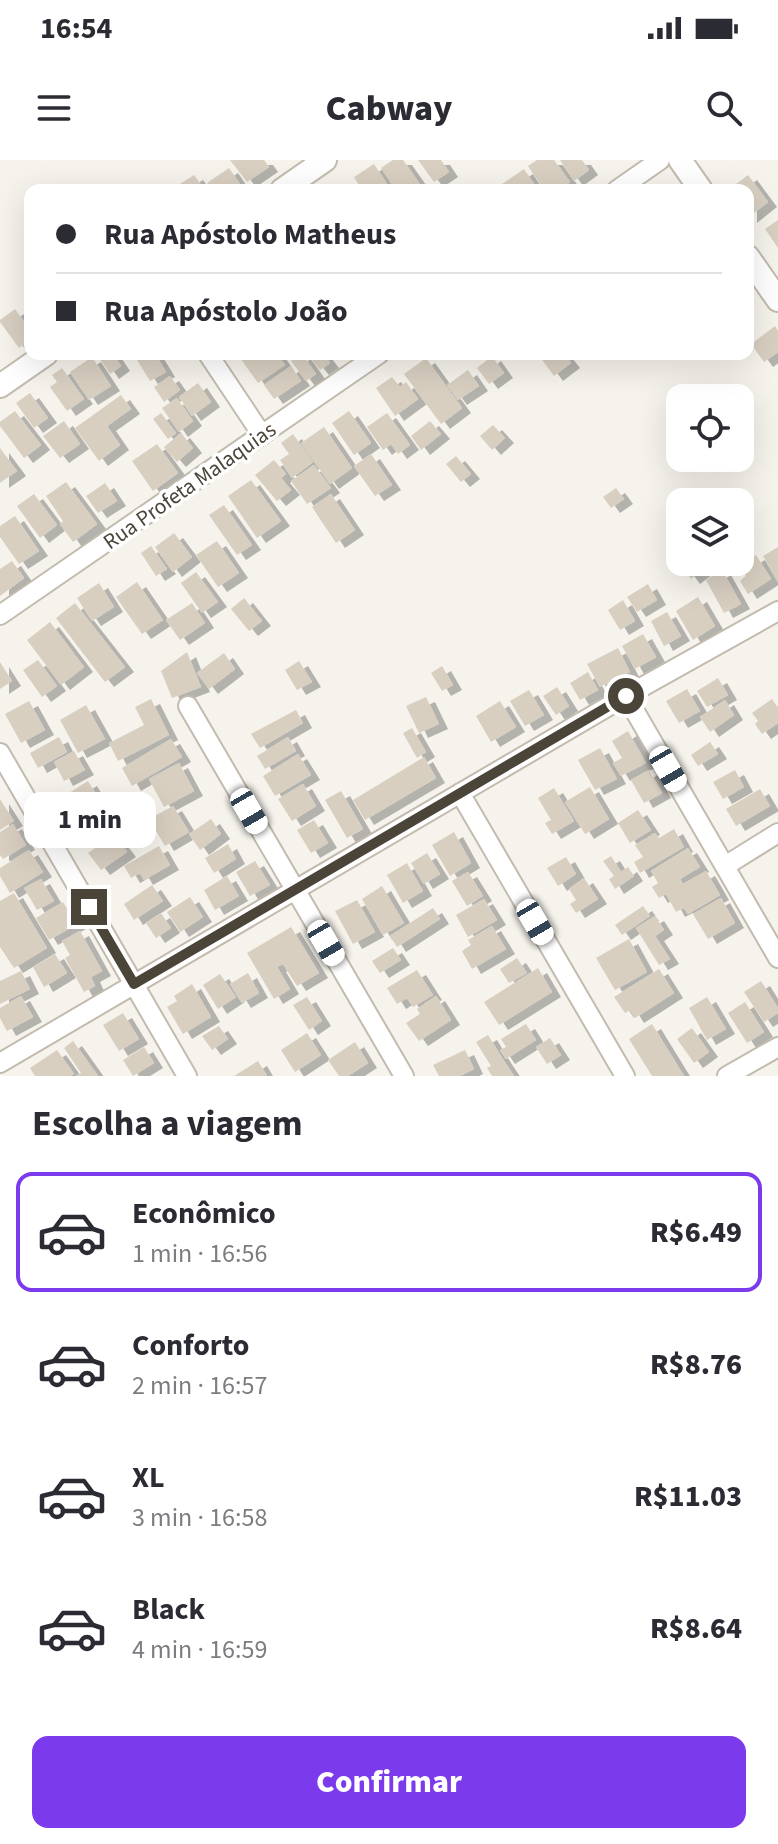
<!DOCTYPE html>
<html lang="pt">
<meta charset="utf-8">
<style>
body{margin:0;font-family:"Source Sans 3",sans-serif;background:#f2f2f3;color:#2b2b33;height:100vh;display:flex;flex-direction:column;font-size:30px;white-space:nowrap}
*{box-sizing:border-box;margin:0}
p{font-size:26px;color:#7c7c81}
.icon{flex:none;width:44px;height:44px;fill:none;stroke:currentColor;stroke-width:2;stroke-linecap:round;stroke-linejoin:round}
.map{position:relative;height:916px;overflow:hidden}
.sheet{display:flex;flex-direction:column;background:#fff;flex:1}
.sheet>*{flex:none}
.hud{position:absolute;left:24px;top:24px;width:730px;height:176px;border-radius:16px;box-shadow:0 8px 32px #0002;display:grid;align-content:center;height:176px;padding:0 32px;background:#fff}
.buttons{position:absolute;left:666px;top:224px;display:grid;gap:16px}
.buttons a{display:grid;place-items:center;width:88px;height:88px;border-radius:16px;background:#fff;box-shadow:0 8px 32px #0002;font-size:40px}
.end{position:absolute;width:36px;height:36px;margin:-18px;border:10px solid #4b4439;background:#fff;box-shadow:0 0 0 4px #fff}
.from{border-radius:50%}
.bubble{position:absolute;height:56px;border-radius:16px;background:#fff;box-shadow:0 8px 32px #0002;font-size:26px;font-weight:800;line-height:56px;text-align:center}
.car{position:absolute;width:24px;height:48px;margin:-24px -12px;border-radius:10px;box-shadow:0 0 6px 2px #0007;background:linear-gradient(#fff 24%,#345 0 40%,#fff 0 76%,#345 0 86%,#fff 0)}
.hud b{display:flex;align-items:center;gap:28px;height:76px;font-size:30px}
.hud b+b{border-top:2px solid #e1e1e2}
.hud i{width:20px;height:20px;background:#2b2b33}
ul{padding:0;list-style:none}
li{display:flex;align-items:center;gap:24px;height:120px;margin:0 16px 12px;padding:0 16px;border:4px solid transparent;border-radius:16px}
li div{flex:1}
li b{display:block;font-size:30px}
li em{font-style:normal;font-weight:800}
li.on{border-color:#7c3aed}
li>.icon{width:72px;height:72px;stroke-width:1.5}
h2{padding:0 32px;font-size:36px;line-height:96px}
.action{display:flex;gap:16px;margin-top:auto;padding:16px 32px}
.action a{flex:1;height:92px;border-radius:16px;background:#7c3aed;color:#fff;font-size:32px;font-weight:800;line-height:92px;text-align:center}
.status{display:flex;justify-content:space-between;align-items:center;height:56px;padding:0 40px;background:#fff;direction:ltr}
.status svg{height:22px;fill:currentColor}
header{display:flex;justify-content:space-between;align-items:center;height:104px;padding:0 32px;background:#fff;font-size:36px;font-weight:800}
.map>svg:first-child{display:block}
.building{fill:#d8cfc1;filter:url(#shadow)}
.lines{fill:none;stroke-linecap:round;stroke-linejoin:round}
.minor-casing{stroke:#c2bbae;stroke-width:22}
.tertiary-casing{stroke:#c2bbae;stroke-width:26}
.minor{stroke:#fff;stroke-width:18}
.tertiary{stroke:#fff;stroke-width:22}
.route{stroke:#4b4439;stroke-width:10}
.labels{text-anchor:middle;stroke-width:7;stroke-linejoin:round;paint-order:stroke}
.street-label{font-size:22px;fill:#4b4439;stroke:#fff}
</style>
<div class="status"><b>16:54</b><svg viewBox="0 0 49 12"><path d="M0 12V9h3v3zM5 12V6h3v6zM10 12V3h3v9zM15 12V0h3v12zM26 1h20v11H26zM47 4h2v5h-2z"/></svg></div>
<header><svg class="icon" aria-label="menu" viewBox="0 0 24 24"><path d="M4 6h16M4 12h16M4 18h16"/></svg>Cabway<svg class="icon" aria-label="search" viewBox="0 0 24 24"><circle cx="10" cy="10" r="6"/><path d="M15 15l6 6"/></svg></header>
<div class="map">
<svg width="778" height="916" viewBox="0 0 778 916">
<defs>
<filter id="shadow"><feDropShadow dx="9" dy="5" stdDeviation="0" flood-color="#0004"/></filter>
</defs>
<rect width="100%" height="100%" fill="#f6f3ec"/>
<!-- building -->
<path class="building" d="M230,0H264L269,7L247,22Z
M393,0H403L424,30H396L381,8Z
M418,0H441L449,12L434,22Z
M537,0H554L570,22L559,30H544L528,6Z
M560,0H582L589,10L574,21Z
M374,4L391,30H362L354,17Z
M229,8L244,30H212L207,23Z
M524,9L538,30H507L502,24Z
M194,15L205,30H184L180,24Z
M748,15L768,42L748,58V30H728Z
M778,60V88L765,69Z
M15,149L30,170V180L19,188L0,162V160Z
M775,166L778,171V192L764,202L751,184Z
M100,194H113L121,206L110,214L98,196Z
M136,194H155L166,212L150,221L134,195Z
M245,194H277L285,205L258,223L240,198Z
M302,194L316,214L306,221L291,201Z
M307,194H323L330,203L320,210Z
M544,194H564L571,203L554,216L540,197Z
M492,196L504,213L489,224L477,208Z
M92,197L111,226L89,240L70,212Z
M426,198L462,248L441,264L404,214Z
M291,206L301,221L274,239L264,225Z
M62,208L84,239L67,251L50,227L57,222L52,215Z
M468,210L479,226L458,240L447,225Z
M170,216L180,230L164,242L154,227Z
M392,217L400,227L406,222L418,239L395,256L376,228Z
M198,223L211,242L192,256L179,237Z
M30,233L48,258L34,268L16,243Z
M121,235L131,249L107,266L120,285L99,301L75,268Z
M177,238L193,261L179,272L162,248Z
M15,251L41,285L24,298L0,266V262Z
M349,251L371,283L354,295L332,263Z
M161,253L176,273L168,279L153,259Z
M387,253L410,285L398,294L391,284L383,290L367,267Z
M64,261L80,284L60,298L43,276Z
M430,261L441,274L421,290L411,276Z
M493,265L505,278L492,290L480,276Z
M324,267L352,308L330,324L301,283Z
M181,273L193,288L177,302L164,287Z
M293,274L313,302L292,318L280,300L289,294L281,283Z
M157,284L178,313L153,331L132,301Z
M0,288L17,311L0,323Z
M371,294L392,325L375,336L354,306Z
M456,296L471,314L461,322L446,304Z
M274,300L286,314L281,318L291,330L277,341L255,315Z
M314,305L331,328L307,344L291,321Z
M251,320L281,361L257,378L228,336Z
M66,322L97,364L73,382L60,364L63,361L46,336Z
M105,323L117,341L98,353L86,336Z
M616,328L624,339L611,348L603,337Z
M34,334L57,365L40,378L17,346Z
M331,334L355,370L336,383L312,347Z
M224,345L252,385L237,395L209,355Z
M15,356L39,391L19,404L0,377V366Z
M174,373L192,397L173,412L155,387Z
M217,381L239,413L218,427L196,395Z
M151,386L167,409L156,416L141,393Z
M778,387V422L763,396Z
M680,392V402H703L707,407L691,419L674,396Z
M756,395L771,419L748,434L740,421L746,416L739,406Z
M12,401L24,418L0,436V409Z
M722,410L741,444L724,453L706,420Z
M196,412L218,442L202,453L181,423Z
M137,422L163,460L142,474L116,437Z
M99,423L114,447L92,461L77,438Z
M648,424L657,440L637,452L627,437Z
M698,437L715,466L693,480L676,451Z
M244,438L262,461L249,471L231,449Z
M623,440L635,461L620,470L608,450Z
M75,443L125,507L105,522L56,458Z
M192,443L205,463L180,480L166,460Z
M667,452L681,476L664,486L651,461Z
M50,462L84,507L61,525L27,480Z
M643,474L656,497L635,509L622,486Z
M618,488L630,512L600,527L587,504Z
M187,492L201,527L172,538L161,511Z
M224,493L235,509L209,529L197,513Z
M38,500L57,526L42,537L23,510Z
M299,501L312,522L297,530L285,510Z
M0,502L12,521L0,529Z
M442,506L453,525L442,531L431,513Z
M588,512L598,530L580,540L570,523Z
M718,518L728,535L707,547L697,531Z
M557,527L569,546L556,555L543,536Z
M687,529L700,551L679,563L666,541Z
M529,530L544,555L525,566L510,541Z
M426,537L439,564L419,573L406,546Z
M151,539L169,575L118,601L109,583L144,565L135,547Z
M772,539L778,548V563L762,574L755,564L758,561L752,553Z
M725,540L734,555L710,572L700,557Z
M29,541L45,570L21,583L5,554Z
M500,541L516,567L491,582L476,556Z
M86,545L105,579L78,593L60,560Z
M296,550L303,563L260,588L251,574Z
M412,568L426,592L417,598L403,573Z
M628,571L646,603L621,616L613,603L622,598L612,581Z
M59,577L67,592L38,608L30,593Z
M288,577L296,591L265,609L257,596Z
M171,579L182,597L132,626L122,608Z
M710,582L718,594L698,606L691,595Z
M600,588L617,619L595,630L578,600Z
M74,591L85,610L64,621L54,602Z
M298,594L311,615L275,636L263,616Z
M424,597L436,618L365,660L353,640Z
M179,603L194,631L164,647L149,619Z
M649,610L662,633L644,643L631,620Z
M735,610L744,627L723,639L713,622Z
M88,621L102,644L75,661L61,638Z
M303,624L316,646L292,661L278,639Z
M590,627L609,659L585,674L565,642Z
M554,628L574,661L552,674L545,663L551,660L538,638Z
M760,629L770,646L736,666L726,649Z
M341,631L363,669L347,678L325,640Z
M0,639L14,661L0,670Z
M173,646L189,672L165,686L149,659Z
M638,650L651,670L630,683L618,663Z
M211,659L221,674L200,690L189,674Z
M314,660L328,683L311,693L297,670Z
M13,664L26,685L3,699L0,695V672Z
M674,669L684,687L640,713L634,702L643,697L635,685L655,673L659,678Z
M454,672L471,703L450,716L432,685Z
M114,675L127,692L101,710L88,693Z
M228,684L236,699L214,713L205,698Z
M159,686L170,705L144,720L140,713L131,718L124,706Z
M688,688L700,707L680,719L683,724L706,711L720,735L688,754L684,748L676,752L666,734L659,738L652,727L658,723L651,711Z
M29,690L43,712L10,733L0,716V708Z
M427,693L440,714L424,724L411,703Z
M611,696L621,712L628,707L634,716L615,729L609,719L614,716L603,701Z
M566,697L576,714L558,726L547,708Z
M255,701L270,725L250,736L236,712Z
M407,703L423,731L403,743L387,715Z
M468,712L483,736L467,746L452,721Z
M227,716L239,736L215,750L204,730Z
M584,718L598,739L576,753L570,744L576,740L569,729Z
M41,719L54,741L37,750L24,728Z
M152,725L163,741L134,760L124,744Z
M382,726L404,763L383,775L362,739Z
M14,733L47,788L14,808L0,787V741Z
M190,737L203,757L180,772L167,752Z
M721,738L735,763L708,779L693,754Z
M484,739L497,760L468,777L456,755Z
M357,740L375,772L353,784L335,751Z
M63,742L77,764L49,780L36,758Z
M643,746L650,756L622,775L615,765Z
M433,748L440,759L397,787L390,776Z
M161,753L171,768L156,778L146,763Z
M655,756L664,770L655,776L670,799L659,805L636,768Z
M492,766L506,789L472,809L462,791L471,785L468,780Z
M291,767L319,813L297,826L283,804L277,807L290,829L274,839L247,793Z
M80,771L102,811L91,817L95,826L84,832L65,798L70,795L62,781Z
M629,779L647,812L615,830L596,798Z
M393,788L401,800L380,813L372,801Z
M55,794L67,813L44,827L33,807Z
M517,798L527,813L509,823L500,809Z
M538,808L552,832L499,865L484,842Z
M659,809L674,833L635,858L630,850L625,853L614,837Z
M417,810L433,835L413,847L407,838L397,844L387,828Z
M21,811L30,829L0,844V821Z
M248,813L259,833L242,843L230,824Z
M220,814L236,837L218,849L203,825Z
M761,821L778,848V853L764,862L744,832Z
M192,824L211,857L183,874L167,847L177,841L174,836Z
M21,836L33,857L7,871L0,858V848Z
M436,836L451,860L419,881L406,863L420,854L417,849Z
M307,837L322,861L309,870L293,845Z
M707,837L726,869L707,880L689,848Z
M745,842L764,872L747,883L728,853Z
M123,853L139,879L119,891L103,865Z
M526,864L536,880L506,899L500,890L506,887L501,879Z
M652,864L684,916H652L629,879Z
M219,866L228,879L212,890L202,876Z
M692,868L709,892L694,903L677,879Z
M307,873L321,895L295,912L281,890Z
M488,875L502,898L514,916H492L487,908L491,906L476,882Z
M550,878L561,895L547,904L536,887Z
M73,881L98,916H76L81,913L64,888Z
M355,882L368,903L348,916H339L328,900Z
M144,887L154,903L133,916L123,900Z
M57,890L74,914L70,916H35L30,908Z
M465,890L474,909L460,916H439L433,905Z
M258,901L267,916H234Z"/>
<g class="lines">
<defs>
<path id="minor" d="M617,30L660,0
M208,194L262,275
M0,455L379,194
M626,536L778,798
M188,546L404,916
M0,593L187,916
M460,633L625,916
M725,706L778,673
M0,903L626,536L778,451
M727,916L778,887"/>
<path id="tertiary" d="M680,0L701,30
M282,30L325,0
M748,97L778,140
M0,226L46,194"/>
</defs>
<!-- minor casing -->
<use href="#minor" class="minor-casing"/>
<!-- tertiary casing -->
<use href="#tertiary" class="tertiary-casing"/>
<!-- minor -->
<use href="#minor" class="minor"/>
<!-- tertiary -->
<use href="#tertiary" class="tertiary"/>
</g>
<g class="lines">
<!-- route -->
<path class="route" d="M89,747L134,824L626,536"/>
</g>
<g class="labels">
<!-- street labels -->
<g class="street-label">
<text transform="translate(189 325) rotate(-35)" y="8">Rua Profeta Malaquias</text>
</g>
</g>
</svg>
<div class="buttons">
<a><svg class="icon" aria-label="locate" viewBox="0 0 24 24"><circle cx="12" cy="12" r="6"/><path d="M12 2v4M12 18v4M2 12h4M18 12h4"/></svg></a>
<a><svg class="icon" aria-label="layers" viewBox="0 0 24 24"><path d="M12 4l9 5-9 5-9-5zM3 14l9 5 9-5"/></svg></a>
</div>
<i class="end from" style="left:626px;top:536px"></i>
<i class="end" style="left:89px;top:747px"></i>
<div class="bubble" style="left:24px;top:632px;width:132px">1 min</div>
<i class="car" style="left:668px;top:609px;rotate:150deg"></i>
<i class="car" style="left:249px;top:651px;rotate:150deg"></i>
<i class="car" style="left:535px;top:762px;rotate:150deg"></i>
<i class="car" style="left:326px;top:783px;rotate:150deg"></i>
<div class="hud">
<b><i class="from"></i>Rua Apóstolo Matheus</b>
<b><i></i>Rua Apóstolo João</b>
</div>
</div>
<section class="sheet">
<h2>Escolha a viagem</h2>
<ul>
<li class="on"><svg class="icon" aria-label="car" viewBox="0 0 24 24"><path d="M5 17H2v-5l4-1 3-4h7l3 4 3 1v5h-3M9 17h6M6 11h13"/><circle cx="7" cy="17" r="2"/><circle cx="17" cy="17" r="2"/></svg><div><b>Econômico</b><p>1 min · 16:56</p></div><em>R$6.49</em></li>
<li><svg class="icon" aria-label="car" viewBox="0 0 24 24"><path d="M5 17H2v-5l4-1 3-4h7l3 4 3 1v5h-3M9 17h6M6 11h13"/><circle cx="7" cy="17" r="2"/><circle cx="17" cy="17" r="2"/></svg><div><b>Conforto</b><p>2 min · 16:57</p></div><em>R$8.76</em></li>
<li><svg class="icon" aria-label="car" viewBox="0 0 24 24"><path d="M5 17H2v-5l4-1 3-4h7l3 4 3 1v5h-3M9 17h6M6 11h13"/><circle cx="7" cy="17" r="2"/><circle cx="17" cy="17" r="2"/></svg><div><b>XL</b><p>3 min · 16:58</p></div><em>R$11.03</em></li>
<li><svg class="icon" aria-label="car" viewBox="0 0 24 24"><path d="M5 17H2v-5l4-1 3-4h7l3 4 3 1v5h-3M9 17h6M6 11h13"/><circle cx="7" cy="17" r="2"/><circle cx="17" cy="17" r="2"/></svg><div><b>Black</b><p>4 min · 16:59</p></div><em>R$8.64</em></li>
</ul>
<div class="action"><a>Confirmar</a></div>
</section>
